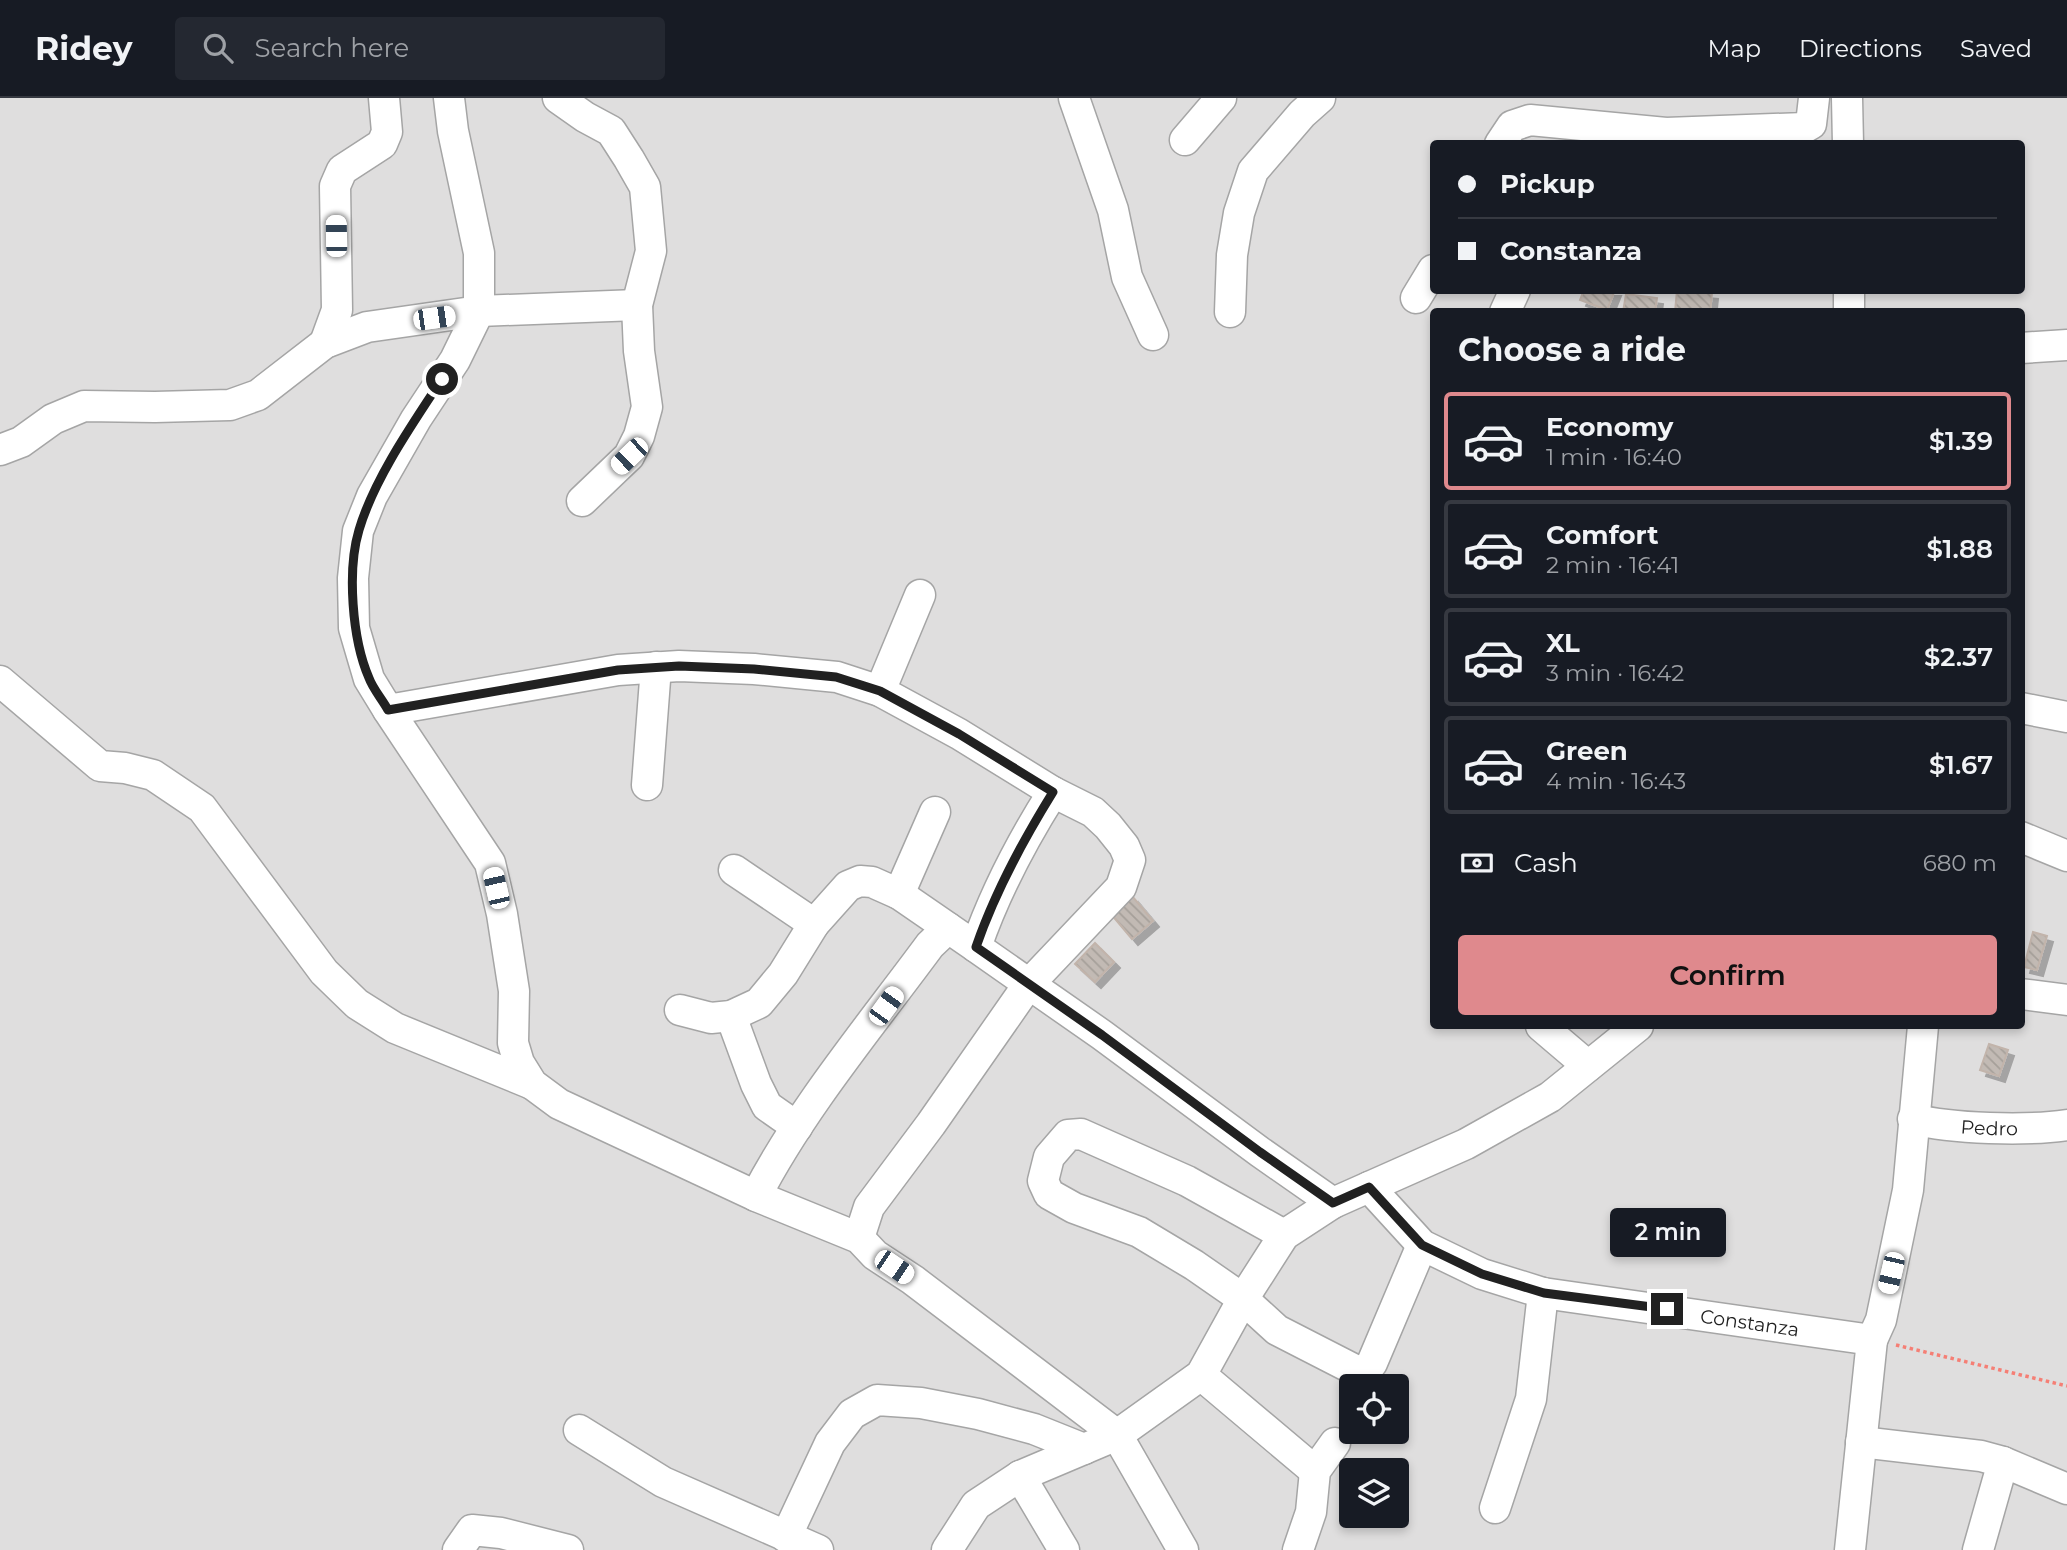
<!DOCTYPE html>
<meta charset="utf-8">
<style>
body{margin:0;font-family:Montserrat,sans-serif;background:#242831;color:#f1f3f6;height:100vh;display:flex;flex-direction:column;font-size:26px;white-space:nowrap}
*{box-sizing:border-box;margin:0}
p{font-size:23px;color:#9ea1a6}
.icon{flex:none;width:38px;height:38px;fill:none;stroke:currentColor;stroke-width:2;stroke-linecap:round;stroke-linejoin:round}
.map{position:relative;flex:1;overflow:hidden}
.drawer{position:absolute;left:1430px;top:210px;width:595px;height:721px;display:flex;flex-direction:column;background:#171b24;border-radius:7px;box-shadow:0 4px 10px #0003}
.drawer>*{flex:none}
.top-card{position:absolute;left:1430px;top:42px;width:595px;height:154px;border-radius:7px;box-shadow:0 4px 10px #0003;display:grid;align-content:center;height:154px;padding:0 28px;background:#171b24}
.controls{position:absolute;left:1339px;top:1276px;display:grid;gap:14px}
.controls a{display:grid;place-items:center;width:70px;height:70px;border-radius:7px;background:#171b24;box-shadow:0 4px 10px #0003;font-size:35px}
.end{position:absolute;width:32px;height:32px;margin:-16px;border:9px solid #212121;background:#fff;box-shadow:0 0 0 4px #fff}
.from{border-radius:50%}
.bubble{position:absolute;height:49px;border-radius:7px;background:#171b24;box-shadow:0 4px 10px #0003;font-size:23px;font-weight:600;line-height:49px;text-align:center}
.car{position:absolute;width:21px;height:42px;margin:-21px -10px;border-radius:9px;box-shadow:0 0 5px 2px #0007;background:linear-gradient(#fff 24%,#345 0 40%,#fff 0 76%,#345 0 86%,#fff 0)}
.top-card b{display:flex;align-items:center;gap:24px;height:66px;font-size:26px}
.top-card b+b{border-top:2px solid #363941}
.top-card i{width:18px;height:18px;background:#f1f3f6}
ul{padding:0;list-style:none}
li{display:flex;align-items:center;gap:21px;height:98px;margin:0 14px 10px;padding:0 14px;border:4px solid #363941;border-radius:7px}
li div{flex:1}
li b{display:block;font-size:26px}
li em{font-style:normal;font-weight:600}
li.active{border-color:#df898d}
li>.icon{width:63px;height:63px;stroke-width:1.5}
h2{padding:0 28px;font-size:32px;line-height:84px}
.pay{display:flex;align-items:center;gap:18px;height:77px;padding:0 28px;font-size:26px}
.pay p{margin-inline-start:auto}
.primary-button{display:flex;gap:14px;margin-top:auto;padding:14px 28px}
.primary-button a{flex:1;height:80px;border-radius:7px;background:#df898d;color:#111;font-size:28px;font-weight:600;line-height:80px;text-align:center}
header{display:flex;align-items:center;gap:42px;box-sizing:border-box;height:98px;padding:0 35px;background:#171b24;border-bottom:2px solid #363941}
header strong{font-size:33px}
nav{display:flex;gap:38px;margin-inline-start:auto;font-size:24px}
.search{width:490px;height:63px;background:#242831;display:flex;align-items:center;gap:18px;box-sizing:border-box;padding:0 24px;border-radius:7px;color:#9ea1a6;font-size:26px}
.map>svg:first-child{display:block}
.residential{fill:#dfdede;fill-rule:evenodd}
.building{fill:url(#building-back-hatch);stroke:#c2b4ab;stroke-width:2;filter:url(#shadow)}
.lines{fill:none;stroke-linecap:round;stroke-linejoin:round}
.minor-casing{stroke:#a5a5a5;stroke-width:33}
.path{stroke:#f57f75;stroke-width:3.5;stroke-dasharray:3.5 3.5;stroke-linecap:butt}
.minor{stroke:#fff;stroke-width:30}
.route{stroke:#212121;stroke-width:9}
.labels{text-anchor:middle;stroke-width:5;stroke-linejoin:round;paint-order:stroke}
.street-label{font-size:19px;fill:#212121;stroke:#fff}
</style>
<header>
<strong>Ridey</strong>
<div class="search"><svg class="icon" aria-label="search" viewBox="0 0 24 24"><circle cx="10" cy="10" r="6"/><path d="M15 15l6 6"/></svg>Search here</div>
<nav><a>Map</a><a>Directions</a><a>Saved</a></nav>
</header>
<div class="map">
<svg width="2067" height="1452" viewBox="0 0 2067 1452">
<defs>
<pattern id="building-back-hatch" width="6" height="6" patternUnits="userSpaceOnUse" patternTransform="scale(1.75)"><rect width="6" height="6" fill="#c2bab4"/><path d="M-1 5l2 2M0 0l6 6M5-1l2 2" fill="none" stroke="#a6a09a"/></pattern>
<filter id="shadow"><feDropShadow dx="6" dy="6" stdDeviation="0" flood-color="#0004"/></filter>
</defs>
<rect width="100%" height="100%" fill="#f1eee8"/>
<!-- residential -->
<path class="residential" d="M0,0H2067V1452H0ZM1433,46H2021V192H1433ZM1433,214H2021V928H1433ZM1351,1288H1396V1334H1351ZM1351,1372H1396V1418H1351Z"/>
<!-- building -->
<path class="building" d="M1584,192H1615L1607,212L1580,202Z
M1677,192L1712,195L1710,214H1675Z
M1626,196L1657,200L1655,214H1623Z
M1132,798L1153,823L1132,841L1111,816Z
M2033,834L2047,838L2037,872L2024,869Z
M1095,845L1114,864L1095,884L1075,866Z
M1989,946L2008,952L1999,978L1980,972Z"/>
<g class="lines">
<defs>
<g id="minor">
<path d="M449,0L453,33L479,155V213L455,262L416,321L372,398L358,433L353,480L354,530L369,581L388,612L618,572L679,568L754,571L837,579L880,593L959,636L1053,694L1093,714L1108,728L1124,748L1130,762L1121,789L1028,887L931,1026L869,1109L859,1140"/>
<path d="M558,0L585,19L611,33L629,61L645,89L651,153L637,207L639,253L647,309L639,338L629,358L582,403"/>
<path d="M1074,0L1113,112L1127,179L1153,237"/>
<path d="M1847,0L1848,46"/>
<path d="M1185,42L1221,0"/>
<path d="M1500,46L1512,28L1530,22L1666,35L1804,30L1811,26L1814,0"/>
<path d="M1416,200L1433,172"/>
<path d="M1230,214L1232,157L1239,115L1253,73L1302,16L1320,0"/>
<path d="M1505,214L1515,192"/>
<path d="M1849,214V192"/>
<path d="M325,245L337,212L335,88L342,72L382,46L387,34L384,0"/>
<path d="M2021,250L2067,247"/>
<path d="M0,352L21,344L53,321L84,308L155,309L230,307L258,297L325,245L367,229L479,213L637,207"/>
<path d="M0,583L100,668L125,670L153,677L202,710L324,874L357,906L395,930L532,986"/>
<path d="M880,593L920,497"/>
<path d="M2021,610L2067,619"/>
<path d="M388,612L490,765L502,816L514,893L513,945L519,965L532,986L559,1006L756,1098"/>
<path d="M647,687L656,569"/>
<path d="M2021,739L2067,758"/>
<path d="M734,772L814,826"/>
<path d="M899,796L935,714"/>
<path d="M948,830L930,847C871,927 801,1011 756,1098L859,1140L875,1157L913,1182L1117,1337L1183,1452"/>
<path d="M976,849L1102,937L1260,1054L1333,1105"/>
<path d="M2021,896L2067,902"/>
<path d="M680,912L711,920L731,918L759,905L783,876L814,826L848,788L860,783L872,784L899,796L976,849C995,794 1022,743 1053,694"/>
<path d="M731,918L756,986L767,1008L797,1029"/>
<path d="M1541,928L1588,968"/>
<path id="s1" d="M1913,1021C1952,1031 2026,1033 2067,1027"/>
<path id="s2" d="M1369,1089L1422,1147L1482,1176L1543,1195L1872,1242L1850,1452"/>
<path d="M1284,1137L1187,1083L1081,1036L1068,1037L1049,1059L1043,1083L1049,1096L1074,1110L1139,1134L1194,1167L1243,1201L1277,1232L1355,1272L1365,1273L1372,1265L1422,1147"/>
<path d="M1872,1242L1881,1222L1908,1092L1923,928"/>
<path d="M1201,1277L1315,1373"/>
<path d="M579,1332L663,1384L818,1452"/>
<path d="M1861,1344L1981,1358L2003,1364L2067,1391"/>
<path d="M1020,1378L1064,1452"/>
<path d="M1495,1410L1531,1301L1543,1195"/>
<path d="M786,1439L830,1345L852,1316L877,1302L921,1305L978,1316L1034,1331L1084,1351"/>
<path d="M458,1452L472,1432L501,1435L568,1452"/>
<path d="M947,1452L976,1407L1020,1378L1117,1337L1201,1277L1243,1201L1284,1137L1333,1105L1466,1046L1550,999L1638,928"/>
<path d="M1298,1452L1311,1414L1315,1373L1335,1345"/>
<path d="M1978,1452L2003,1364"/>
</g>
</defs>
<!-- minor casing -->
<use href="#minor" class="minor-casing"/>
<!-- path -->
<path class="path" d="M1896,1247L2067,1288"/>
<!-- minor -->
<use href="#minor" class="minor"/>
</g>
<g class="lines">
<!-- route -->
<path class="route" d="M442,281C413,325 374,381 359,432C347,472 352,541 369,580C373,591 382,601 388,612L618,572L679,568L754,571L836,579L880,593L959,636L1053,694C1022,744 995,794 976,849L1102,937L1260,1054L1333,1105L1369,1089L1422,1147L1482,1176L1544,1195L1667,1211"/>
</g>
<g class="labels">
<!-- street labels -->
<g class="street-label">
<text dy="7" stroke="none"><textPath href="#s1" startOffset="77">Pedro</textPath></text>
<text dy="7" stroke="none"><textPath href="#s2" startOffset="418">Constanza</textPath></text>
</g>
</g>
</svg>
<div class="controls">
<a><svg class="icon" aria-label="locate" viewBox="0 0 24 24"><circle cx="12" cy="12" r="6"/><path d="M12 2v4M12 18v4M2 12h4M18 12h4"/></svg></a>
<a><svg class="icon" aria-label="layers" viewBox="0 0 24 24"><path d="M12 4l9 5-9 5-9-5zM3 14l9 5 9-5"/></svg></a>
</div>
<i class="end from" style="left:442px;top:281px"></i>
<i class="end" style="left:1667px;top:1211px"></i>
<div class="bubble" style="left:1610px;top:1110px;width:116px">2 min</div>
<i class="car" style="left:336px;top:138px;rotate:359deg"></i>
<i class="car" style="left:434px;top:220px;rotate:82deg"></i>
<i class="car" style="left:629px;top:358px;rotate:226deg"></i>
<i class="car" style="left:496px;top:790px;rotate:347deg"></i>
<i class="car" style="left:886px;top:908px;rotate:36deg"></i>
<i class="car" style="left:894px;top:1169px;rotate:124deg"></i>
<i class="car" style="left:1891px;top:1175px;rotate:193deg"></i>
<div class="top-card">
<b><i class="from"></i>Pickup</b>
<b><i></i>Constanza</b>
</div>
<section class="drawer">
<h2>Choose a ride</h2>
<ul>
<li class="active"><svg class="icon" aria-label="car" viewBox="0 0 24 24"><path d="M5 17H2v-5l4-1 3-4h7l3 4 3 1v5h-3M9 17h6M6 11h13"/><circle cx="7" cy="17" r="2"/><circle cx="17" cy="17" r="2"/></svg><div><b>Economy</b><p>1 min · 16:40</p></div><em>$1.39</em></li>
<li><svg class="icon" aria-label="car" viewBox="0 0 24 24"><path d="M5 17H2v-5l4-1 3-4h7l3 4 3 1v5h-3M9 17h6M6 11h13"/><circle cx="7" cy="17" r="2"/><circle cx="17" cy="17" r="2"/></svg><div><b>Comfort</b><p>2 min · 16:41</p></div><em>$1.88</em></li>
<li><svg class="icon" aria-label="car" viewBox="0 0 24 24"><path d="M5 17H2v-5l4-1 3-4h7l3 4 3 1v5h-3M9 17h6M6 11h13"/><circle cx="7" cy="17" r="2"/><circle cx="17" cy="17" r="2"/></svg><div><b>XL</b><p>3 min · 16:42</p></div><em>$2.37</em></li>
<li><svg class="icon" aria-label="car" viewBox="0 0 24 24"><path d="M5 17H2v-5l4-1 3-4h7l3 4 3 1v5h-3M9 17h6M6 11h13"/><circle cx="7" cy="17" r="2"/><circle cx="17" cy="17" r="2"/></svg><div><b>Green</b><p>4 min · 16:43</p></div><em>$1.67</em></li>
</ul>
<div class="pay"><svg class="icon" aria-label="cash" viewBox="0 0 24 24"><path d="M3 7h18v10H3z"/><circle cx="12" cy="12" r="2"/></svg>Cash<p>680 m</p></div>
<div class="primary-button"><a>Confirm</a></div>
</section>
</div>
